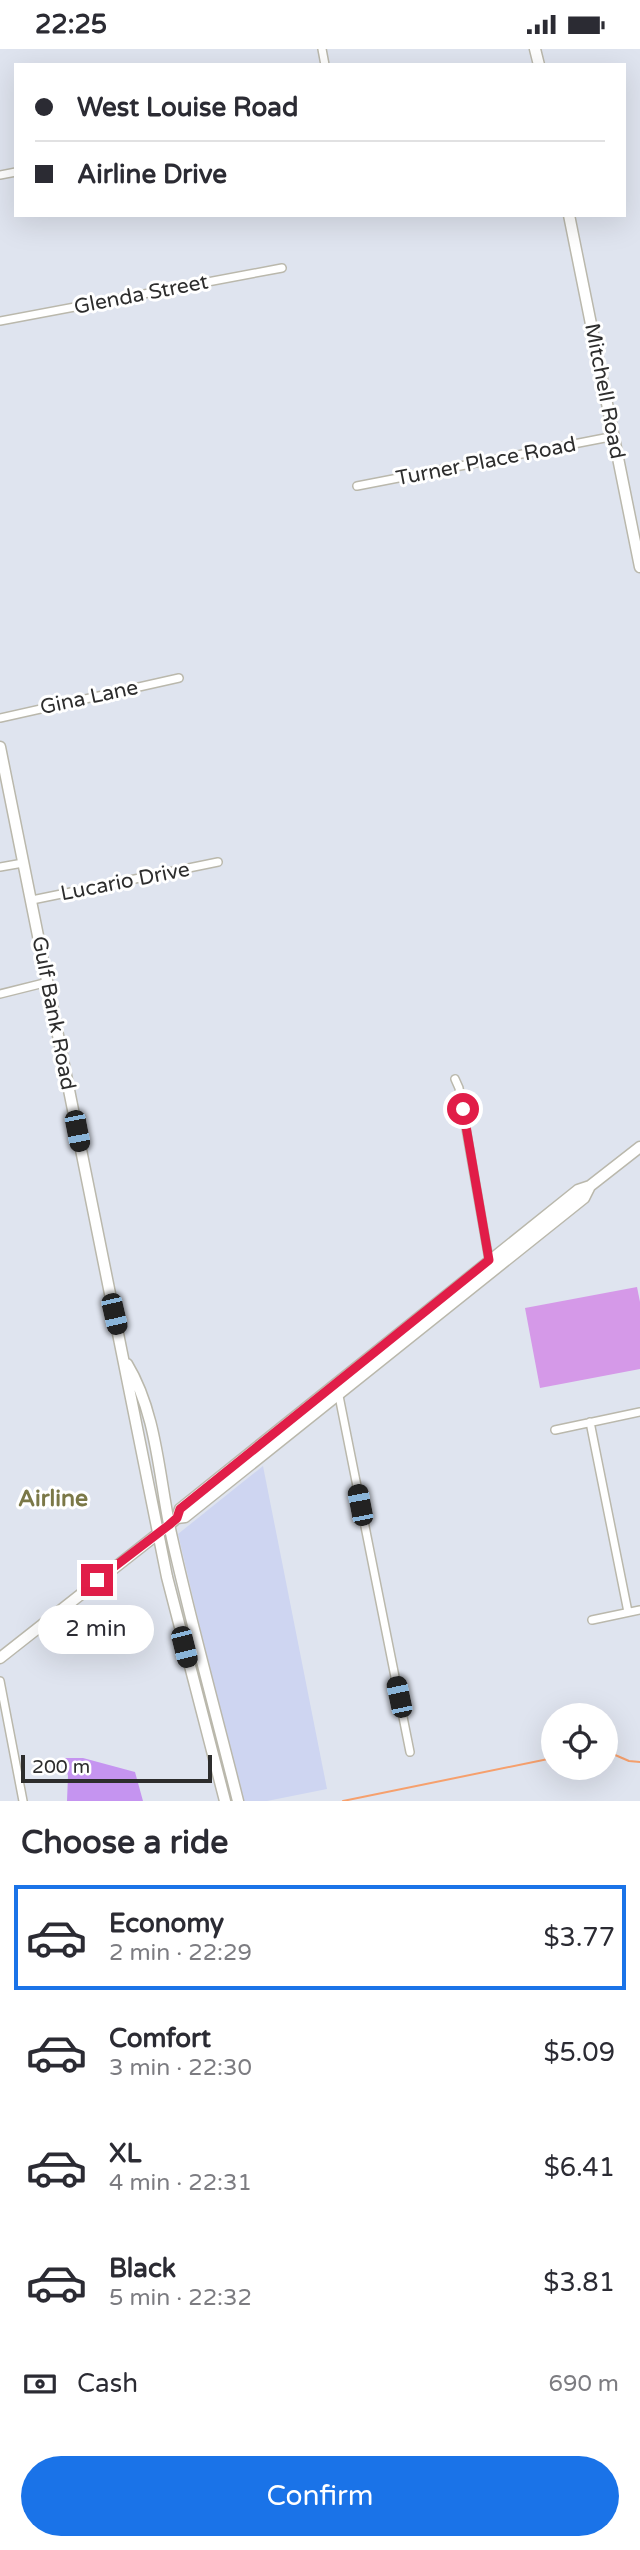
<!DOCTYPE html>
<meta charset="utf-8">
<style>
body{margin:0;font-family:"Varela Round",sans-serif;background:#f7f7f7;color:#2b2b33;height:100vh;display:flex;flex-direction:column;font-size:26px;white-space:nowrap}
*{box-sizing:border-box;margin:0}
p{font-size:23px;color:#7c7c81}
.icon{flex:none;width:38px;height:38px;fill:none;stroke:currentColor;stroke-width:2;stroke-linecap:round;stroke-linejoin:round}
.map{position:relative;height:1752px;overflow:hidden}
.drawer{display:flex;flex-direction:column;background:#fff;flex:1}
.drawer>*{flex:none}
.top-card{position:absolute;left:14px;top:14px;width:612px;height:154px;border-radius:0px;box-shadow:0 7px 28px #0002;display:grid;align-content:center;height:154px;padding:0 21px;background:#fff}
.fabs{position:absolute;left:541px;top:1654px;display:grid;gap:14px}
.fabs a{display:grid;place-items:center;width:77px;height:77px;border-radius:50%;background:#fff;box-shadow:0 7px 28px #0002;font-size:35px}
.scale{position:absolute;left:21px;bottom:18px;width:191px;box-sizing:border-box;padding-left:7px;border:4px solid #2d2d2d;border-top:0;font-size:19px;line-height:24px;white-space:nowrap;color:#2d2d2d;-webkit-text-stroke:5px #fff;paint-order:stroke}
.end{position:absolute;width:32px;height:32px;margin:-16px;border:9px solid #e11d48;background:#fff;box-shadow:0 0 0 4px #fff}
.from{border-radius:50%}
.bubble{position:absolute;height:49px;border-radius:24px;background:#fff;box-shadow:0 7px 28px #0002;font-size:23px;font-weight:600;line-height:49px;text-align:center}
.car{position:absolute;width:21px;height:42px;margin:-21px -10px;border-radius:9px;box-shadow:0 0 5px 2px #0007;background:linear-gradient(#222 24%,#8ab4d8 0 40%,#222 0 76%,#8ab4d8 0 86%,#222 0)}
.top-card b{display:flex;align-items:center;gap:24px;height:66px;font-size:26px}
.top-card b+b{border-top:2px solid #e1e1e2}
.top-card i{width:18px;height:18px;background:#2b2b33}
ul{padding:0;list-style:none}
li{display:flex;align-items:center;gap:21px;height:105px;margin:0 14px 10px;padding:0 7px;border:4px solid transparent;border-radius:0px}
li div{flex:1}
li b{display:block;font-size:26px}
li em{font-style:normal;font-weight:600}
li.on{border-color:#1a73e8}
li>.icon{width:63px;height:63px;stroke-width:1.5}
h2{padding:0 21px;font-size:32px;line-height:84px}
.pay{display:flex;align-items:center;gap:18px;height:77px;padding:0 21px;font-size:26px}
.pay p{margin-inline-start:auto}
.action{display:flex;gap:14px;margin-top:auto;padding:14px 21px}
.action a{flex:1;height:80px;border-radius:42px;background:#1a73e8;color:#fff;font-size:28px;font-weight:600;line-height:80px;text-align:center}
.status{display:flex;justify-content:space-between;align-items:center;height:49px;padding:0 35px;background:#fff;direction:ltr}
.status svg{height:19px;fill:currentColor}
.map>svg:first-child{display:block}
.education{fill:#ced5f1}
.green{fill:#d599e8}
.pitch{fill:#c594f0}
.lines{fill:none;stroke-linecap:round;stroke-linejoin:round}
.stream{stroke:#f6a06d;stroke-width:2}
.street-casing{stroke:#bab8ac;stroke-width:10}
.secondary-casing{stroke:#bab8ac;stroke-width:13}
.street{stroke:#fff;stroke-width:7}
.secondary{stroke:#fff;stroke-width:10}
.route{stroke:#e11d48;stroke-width:9}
.labels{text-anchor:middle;stroke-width:6;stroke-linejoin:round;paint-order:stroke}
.street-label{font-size:21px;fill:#2d2d2d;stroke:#fff}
.neighbourhood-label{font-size:23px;font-weight:bold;fill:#7b7847;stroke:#fff}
</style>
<div class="status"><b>22:25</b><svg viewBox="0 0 49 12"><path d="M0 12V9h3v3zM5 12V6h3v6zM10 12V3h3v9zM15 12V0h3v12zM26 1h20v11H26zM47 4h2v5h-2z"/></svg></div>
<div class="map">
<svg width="640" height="1752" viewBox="0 0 640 1752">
<rect width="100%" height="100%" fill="#dfe4ef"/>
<!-- education -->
<path class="education" d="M263,1417L327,1740L267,1752H241L178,1485Z"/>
<!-- green -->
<path class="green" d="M637,1238L640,1253V1320L540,1339L525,1259Z"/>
<!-- pitch -->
<path class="pitch" d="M64,1709H83L135,1723L143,1752H67L68,1727Z"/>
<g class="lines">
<!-- stream -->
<path class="stream" d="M606,1702L629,1712L640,1713
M343,1752L553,1709"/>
<defs>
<path id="street" d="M322,0L325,16
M0,126L16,123
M0,272L282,219
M357,437L615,387
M0,669L179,629
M0,818L23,814
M32,851L218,813
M0,945L48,933
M455,1030L459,1039L489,1211
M339,1347L410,1703
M590,1373L628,1563
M555,1381L640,1363
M592,1571L640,1561
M0,1632L23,1752"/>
<path id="secondary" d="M535,0L539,16
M569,166L640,518
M0,698L167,1528L225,1752
M127,1315C158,1366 159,1433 172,1489C192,1578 216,1664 238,1752
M177,1469L185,1468L584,1149L590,1137L640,1098
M0,1609L169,1476L177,1469L180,1460L578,1141L590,1137"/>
</defs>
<!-- street casing -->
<use href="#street" class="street-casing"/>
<!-- secondary casing -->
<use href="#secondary" class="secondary-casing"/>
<!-- street -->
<use href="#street" class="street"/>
<!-- secondary -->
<use href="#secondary" class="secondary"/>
</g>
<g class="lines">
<!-- route -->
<path class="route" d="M97,1531L169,1476L177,1469L180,1460L489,1211L463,1060"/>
</g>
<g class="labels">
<!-- street labels -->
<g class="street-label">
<text transform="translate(141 245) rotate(-11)" y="7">Glenda Street</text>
<text transform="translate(605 342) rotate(79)" y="7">Mitchell Road</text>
<text transform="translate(486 412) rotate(-11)" y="7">Turner Place Road</text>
<text transform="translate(89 648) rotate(-12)" y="7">Gina Lane</text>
<text transform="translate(125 832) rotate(-11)" y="7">Lucario Drive</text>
<text transform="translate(54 964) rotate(79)" y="7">Gulf Bank Road</text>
</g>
<!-- neighbourhood labels -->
<g class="neighbourhood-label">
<text x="53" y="1457">Airline</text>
</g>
</g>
</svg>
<div class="fabs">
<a><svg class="icon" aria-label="locate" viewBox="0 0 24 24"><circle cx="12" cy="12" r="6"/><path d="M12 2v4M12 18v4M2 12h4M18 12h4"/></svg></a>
</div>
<div class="scale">200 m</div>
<i class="end from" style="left:463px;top:1060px"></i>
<i class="end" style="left:97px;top:1531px"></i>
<div class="bubble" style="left:38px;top:1556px;width:116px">2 min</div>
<i class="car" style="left:77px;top:1082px;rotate:169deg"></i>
<i class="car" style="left:114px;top:1265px;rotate:167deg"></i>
<i class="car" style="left:360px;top:1456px;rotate:349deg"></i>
<i class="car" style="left:184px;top:1598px;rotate:166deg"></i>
<i class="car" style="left:399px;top:1648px;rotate:348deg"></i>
<div class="top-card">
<b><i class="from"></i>West Louise Road</b>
<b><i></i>Airline Drive</b>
</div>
</div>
<section class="drawer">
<h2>Choose a ride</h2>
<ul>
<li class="on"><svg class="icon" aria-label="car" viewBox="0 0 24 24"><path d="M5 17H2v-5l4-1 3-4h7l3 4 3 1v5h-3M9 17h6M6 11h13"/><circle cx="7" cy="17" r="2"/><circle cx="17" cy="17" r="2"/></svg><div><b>Economy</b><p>2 min · 22:29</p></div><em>$3.77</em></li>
<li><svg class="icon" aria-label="car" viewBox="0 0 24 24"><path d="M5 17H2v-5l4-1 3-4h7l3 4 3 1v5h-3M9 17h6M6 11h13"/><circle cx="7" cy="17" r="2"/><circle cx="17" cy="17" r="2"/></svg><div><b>Comfort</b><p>3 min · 22:30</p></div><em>$5.09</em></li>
<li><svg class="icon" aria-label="car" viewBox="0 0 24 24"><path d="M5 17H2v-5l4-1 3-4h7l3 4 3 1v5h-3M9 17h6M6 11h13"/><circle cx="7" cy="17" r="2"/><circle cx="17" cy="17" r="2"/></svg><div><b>XL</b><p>4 min · 22:31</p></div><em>$6.41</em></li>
<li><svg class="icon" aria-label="car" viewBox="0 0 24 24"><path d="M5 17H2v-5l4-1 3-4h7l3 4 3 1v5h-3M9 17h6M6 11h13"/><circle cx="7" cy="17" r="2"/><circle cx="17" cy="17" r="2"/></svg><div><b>Black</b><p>5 min · 22:32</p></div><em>$3.81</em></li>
</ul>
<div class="pay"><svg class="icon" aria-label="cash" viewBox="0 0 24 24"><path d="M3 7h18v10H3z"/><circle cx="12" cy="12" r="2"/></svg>Cash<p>690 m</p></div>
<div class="action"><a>Confirm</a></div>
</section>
